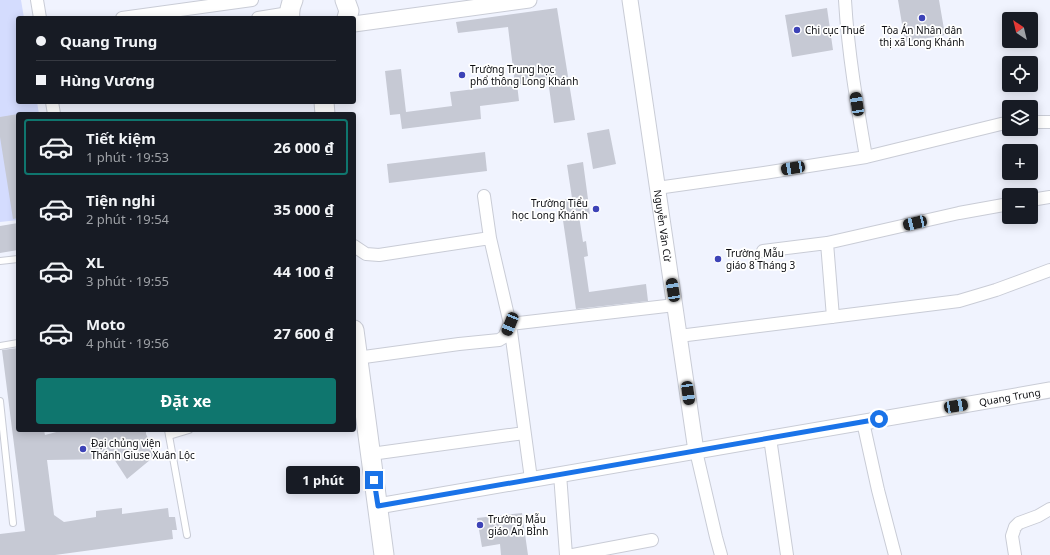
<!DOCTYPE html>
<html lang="vi">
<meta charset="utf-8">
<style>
body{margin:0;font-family:"Noto Sans",sans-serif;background:#242831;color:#f1f3f6;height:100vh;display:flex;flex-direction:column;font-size:15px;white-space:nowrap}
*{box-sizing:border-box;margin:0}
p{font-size:13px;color:#9ea1a6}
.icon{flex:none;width:22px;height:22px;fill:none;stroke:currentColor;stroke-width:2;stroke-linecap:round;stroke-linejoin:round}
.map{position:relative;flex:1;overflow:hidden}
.panel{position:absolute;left:16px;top:112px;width:340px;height:320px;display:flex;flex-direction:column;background:#171b24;border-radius:4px;box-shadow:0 2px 10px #0003}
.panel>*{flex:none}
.guide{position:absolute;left:16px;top:16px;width:340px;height:88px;border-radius:4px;box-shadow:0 2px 10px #0003;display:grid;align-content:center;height:88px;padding:0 20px;background:#171b24}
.needle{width:26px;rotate:325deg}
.buttons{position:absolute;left:1002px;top:12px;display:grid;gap:8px}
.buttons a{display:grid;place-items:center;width:36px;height:36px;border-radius:4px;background:#171b24;box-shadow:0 2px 10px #0003;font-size:20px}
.end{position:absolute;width:18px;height:18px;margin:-9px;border:5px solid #1a73e8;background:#fff;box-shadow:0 0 0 2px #fff}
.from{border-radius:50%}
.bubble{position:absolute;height:28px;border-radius:4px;background:#171b24;box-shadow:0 2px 10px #0003;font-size:13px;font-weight:700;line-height:28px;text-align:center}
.car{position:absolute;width:12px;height:24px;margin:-12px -6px;border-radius:5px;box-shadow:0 0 3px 1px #0007;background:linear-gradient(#222 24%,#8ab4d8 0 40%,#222 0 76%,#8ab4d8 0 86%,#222 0)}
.guide b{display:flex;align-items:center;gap:14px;height:38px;font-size:15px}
.guide b+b{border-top:1px solid #363941}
.guide i{width:10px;height:10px;background:#f1f3f6}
ul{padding:7px 0 0;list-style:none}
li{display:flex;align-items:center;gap:12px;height:56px;margin:0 8px 6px;padding:0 12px;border:2px solid transparent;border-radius:4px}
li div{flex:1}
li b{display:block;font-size:15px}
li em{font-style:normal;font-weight:700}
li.on{border-color:#0f766e}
li>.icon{width:36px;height:36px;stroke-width:1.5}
.action{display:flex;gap:8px;margin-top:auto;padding:8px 20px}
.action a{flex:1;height:46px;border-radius:4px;background:#0f766e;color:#fff;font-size:16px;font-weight:700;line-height:46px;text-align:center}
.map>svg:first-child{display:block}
.green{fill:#d4dcfe}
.building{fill:#c6c9d4}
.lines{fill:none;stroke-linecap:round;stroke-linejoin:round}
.service-casing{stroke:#c9ccd6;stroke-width:8}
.minor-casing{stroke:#c9ccd6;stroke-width:14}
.tertiary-casing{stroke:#c9ccd6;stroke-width:17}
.primary-casing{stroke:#c9ccd6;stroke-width:21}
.service{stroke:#fff;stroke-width:6}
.minor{stroke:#fff;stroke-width:12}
.tertiary{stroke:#fff;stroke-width:15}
.primary{stroke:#fff;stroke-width:19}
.route{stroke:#1a73e8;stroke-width:5}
.poi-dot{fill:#3d43b7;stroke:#fff;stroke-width:1.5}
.labels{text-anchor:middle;stroke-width:3.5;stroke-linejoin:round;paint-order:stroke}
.poi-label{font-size:10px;fill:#0c0d11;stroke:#fff;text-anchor:start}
.street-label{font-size:10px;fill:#0c0d11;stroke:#fff}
</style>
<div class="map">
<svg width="1050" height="555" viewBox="0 0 1050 555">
<rect width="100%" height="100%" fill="#f0f3fe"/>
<!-- green -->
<path class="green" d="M0,0H21L24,18H18V102H37L39,114H18V220L0,222Z"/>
<!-- building -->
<path class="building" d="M898,0H939L945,35L905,42Z
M557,8L575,120L554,123L548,80L515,85L508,27L458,33L456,22Z
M827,8L833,50L792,57L785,15Z
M401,69L406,112L452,106L450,92L517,84L519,101L480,106L481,119L402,129L400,114L390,115L385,71Z
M18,114V218L13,219L0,137V117Z
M609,129L616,164L593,169L587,133Z
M485,152L487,171L389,183L387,164Z
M583,162L590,214L579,216L583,242L586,241L588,256L584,257L589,292L646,284L648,301L576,309L560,200L572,198L567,165Z
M18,223V250L0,253V226Z
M18,348V430H44L45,435L64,430H146V434L156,455L127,479L114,459L47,460L54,515L64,522L96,517V511L122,508V514L168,508L169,517H175L177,530H172L173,539L55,555H0V534L25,531L2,350Z
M522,513L528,555H501L500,544L482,547L477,518Z"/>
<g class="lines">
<defs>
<path id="service" d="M0,261L18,259
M0,346L18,343
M0,401L13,523
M168,430L187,535
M169,436L189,430"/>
<path id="minor" d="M37,0L40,18
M845,0C848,53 857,105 866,157
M122,18L252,0
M258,18L289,13
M52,102L54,114
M1031,122H1050
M657,188L764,173L866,157L1001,124L1009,123
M484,196L490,238L510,324L531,479
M1031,200L1050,197
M827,243L833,317
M354,246L366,254L379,255L490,238
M763,251L827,243L959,213L1009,204
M679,336L959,301L996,290L1050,270
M358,357H364L459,344L499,340L504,337L510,324L675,305
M863,422L878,490L895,555
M770,438L787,555
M696,451L716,537L721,555
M371,454L524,433
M560,474L566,555
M573,555L652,540
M1015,555L1012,536L1015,527L1019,523L1038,516L1050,509"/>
<g id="tertiary">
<path id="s1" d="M630,0L696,451"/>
<path d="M354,24L529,0"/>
<path id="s2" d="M378,506L1050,390"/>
</g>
<path id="primary" d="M345,0L349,11L347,18
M290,18C289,11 290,6 293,0
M324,102L325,114
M354,330L384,555"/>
</defs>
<!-- service casing -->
<use href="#service" class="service-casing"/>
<!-- minor casing -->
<use href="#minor" class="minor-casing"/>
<!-- tertiary casing -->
<use href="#tertiary" class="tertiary-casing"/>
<!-- primary casing -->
<use href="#primary" class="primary-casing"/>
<!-- service -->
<use href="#service" class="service"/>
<!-- minor -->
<use href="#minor" class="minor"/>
<!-- tertiary -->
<use href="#tertiary" class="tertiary"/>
<!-- primary -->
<use href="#primary" class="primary"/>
</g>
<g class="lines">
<!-- route -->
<path class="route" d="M374,480L378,506L879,419"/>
</g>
<!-- markers -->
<g class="poi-dot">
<circle cx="922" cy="18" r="4"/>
<circle cx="797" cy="30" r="4"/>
<circle cx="462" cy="75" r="4"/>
<circle cx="596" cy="209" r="4"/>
<circle cx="718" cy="259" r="4"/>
<circle cx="83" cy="449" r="4"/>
<circle cx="480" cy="525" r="4"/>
</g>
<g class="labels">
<!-- poi labels -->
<g class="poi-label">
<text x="805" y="34">Chi cục Thuế</text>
<text x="922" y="34" text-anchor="middle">Tòa Án Nhân dân<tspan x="922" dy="12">thị xã Long Khánh</tspan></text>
<text x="470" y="73">Trường Trung học<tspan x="470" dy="12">phổ thông Long Khánh</tspan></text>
<text x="588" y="207" text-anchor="end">Trường Tiểu<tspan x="588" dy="12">học Long Khánh</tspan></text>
<text x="726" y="257">Trường Mẫu<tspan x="726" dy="12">giáo 8 Tháng 3</tspan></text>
<text x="91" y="447">Đại chủng viện<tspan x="91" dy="12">Thánh Giuse Xuân Lộc</tspan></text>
<text x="488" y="523">Trường Mẫu<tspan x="488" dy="12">giáo An BÌnh</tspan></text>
</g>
<!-- street labels -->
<g class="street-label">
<text dy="4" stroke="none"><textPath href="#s1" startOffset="228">Nguyễn Văn Cừ</textPath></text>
<text dy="4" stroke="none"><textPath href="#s2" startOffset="641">Quang Trung</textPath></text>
</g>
</g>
</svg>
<div class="buttons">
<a><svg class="needle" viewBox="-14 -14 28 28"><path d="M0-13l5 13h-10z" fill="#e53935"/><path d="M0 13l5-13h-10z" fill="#9ea1a6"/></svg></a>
<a><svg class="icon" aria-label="locate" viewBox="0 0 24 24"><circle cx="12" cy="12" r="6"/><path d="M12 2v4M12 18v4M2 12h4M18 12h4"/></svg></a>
<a><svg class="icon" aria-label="layers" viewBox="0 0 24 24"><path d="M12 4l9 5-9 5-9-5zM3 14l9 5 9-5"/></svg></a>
<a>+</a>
<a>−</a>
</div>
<i class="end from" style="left:879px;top:419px"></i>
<i class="end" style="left:374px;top:480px"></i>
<div class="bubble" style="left:286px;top:466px;width:74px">1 phút</div>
<i class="car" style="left:857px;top:104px;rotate:351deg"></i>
<i class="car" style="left:793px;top:168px;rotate:261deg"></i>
<i class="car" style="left:915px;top:223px;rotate:257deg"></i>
<i class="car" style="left:673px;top:290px;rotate:351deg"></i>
<i class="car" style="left:510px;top:324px;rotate:202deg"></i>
<i class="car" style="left:688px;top:393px;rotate:172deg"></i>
<i class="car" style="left:956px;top:406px;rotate:80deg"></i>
<div class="guide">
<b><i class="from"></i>Quang Trung</b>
<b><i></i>Hùng Vương</b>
</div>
<section class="panel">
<ul>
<li class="on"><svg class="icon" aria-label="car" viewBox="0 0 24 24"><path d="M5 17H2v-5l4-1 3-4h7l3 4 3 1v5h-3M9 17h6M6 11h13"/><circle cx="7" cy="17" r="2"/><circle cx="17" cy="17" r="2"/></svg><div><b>Tiết kiệm</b><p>1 phút · 19:53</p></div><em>26 000 ₫</em></li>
<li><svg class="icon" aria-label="car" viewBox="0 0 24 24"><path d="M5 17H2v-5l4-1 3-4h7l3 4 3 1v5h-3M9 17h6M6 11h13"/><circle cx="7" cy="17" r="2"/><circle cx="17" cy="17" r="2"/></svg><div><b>Tiện nghi</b><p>2 phút · 19:54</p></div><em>35 000 ₫</em></li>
<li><svg class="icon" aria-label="car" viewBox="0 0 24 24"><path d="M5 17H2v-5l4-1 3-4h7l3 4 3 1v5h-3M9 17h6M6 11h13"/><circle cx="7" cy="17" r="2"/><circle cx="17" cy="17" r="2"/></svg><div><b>XL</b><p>3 phút · 19:55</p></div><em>44 100 ₫</em></li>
<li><svg class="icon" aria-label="car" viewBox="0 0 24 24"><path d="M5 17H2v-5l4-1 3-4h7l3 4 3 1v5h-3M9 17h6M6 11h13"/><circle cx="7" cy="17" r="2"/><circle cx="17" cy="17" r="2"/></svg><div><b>Moto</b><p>4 phút · 19:56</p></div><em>27 600 ₫</em></li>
</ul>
<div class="action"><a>Đặt xe</a></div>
</section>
</div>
